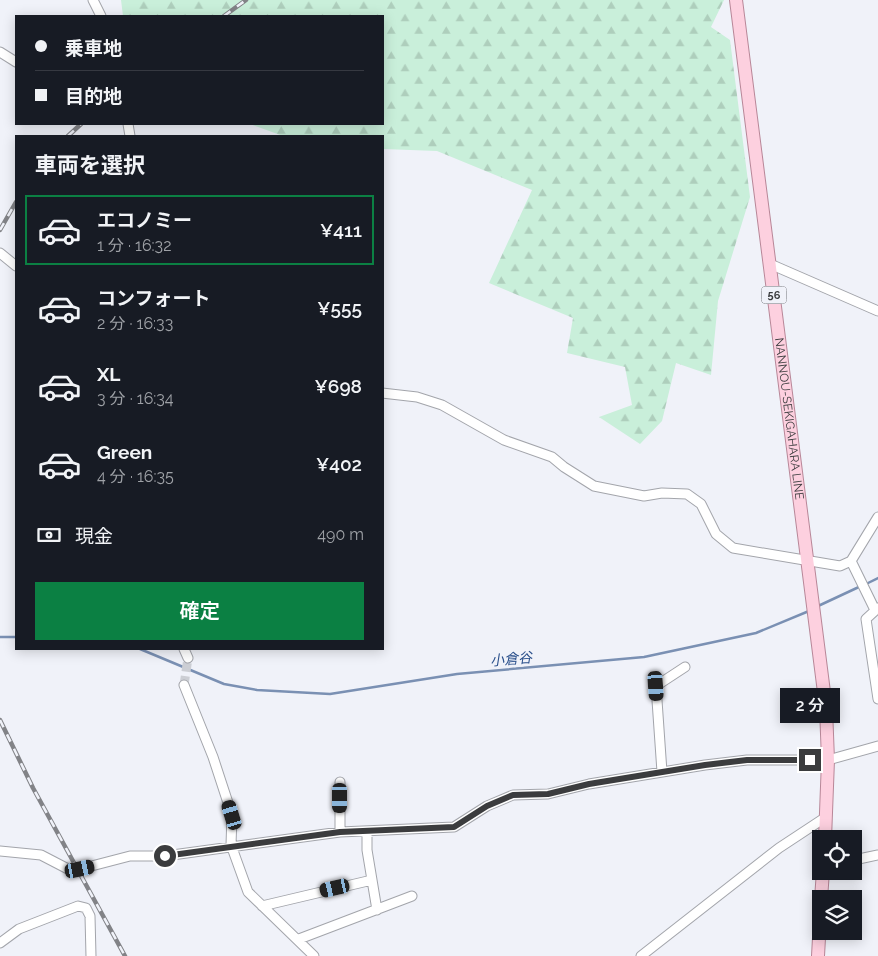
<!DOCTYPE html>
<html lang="ja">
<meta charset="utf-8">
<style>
body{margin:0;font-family:Raleway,"Noto Sans JP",sans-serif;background:#242831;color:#f1f3f6;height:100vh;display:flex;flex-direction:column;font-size:19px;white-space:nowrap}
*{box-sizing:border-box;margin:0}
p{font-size:16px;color:#9ea1a6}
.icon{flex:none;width:28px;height:28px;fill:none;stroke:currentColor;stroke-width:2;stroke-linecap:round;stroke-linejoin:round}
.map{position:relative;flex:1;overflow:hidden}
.details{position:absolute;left:15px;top:135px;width:369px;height:515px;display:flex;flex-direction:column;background:#171b24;border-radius:0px;box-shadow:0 2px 12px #0003}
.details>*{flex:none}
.guide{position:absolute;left:15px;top:15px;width:369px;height:110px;border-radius:0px;box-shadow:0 2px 12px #0003;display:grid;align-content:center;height:110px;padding:0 20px;background:#171b24}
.controls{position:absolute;left:812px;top:830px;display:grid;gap:10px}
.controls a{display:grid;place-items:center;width:50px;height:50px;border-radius:0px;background:#171b24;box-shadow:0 2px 12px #0003;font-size:25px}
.end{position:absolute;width:22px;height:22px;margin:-11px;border:6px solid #3b3c3e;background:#fff;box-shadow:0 0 0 2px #fff}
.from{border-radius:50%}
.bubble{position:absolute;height:35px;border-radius:0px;background:#171b24;box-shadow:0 2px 12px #0003;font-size:16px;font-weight:600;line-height:35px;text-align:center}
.car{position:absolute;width:15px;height:30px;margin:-15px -8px;border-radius:6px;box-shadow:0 0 4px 1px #0007;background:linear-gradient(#222 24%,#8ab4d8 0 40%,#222 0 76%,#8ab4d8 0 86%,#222 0)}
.guide b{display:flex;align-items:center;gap:18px;height:48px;font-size:19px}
.guide b+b{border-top:1px solid #363941}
.guide i{width:12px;height:12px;background:#f1f3f6}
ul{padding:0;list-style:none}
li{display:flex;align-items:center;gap:15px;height:70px;margin:0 10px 8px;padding:0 10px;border:2px solid transparent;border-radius:0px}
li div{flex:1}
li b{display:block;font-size:19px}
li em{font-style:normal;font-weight:600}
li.on{border-color:#0b8043}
li>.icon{width:45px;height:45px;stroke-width:1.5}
h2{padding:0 20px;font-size:22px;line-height:60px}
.pay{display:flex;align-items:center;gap:12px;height:55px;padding:0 20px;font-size:19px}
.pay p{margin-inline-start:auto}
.button{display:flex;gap:10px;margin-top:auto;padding:10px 20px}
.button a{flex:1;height:58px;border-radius:0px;background:#0b8043;color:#fff;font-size:20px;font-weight:600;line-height:58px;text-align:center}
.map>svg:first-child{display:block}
.forest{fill:url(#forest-firs)}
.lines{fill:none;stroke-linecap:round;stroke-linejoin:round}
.stream{stroke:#7a90b3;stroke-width:2.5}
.street-tunnel{stroke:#ccced4;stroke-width:9;stroke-dasharray:9 4.5;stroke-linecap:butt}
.street-casing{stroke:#a3a5ab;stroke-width:11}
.primary-casing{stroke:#b88798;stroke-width:14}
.street{stroke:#fff;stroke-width:9}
.primary{stroke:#fdd0df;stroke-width:12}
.rail-casing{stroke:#828387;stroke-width:4.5}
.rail{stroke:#f0f2f9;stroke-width:2.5;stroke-dasharray:8;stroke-linecap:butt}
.route{stroke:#3b3c3e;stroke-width:6}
.labels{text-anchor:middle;stroke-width:5;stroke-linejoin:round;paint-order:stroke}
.shield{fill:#f0f2f9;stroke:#717376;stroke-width:1}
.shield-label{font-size:11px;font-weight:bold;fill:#3b3c3e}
.street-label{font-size:12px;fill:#3b3c3e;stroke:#f0f2f9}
.water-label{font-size:14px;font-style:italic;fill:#294f8b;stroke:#f0f2f9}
</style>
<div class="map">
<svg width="878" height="956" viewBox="0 0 878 956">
<defs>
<pattern id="forest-firs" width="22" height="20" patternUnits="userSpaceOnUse" patternTransform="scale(1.25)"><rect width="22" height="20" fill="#c9efda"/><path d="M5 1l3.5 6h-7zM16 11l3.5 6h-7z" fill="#aecebc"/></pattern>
</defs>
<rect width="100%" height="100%" fill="#f0f2f9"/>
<!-- forest -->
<path class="forest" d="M121,0H724L711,27L730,40L750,197L718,301L711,375L676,363L662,421L640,444L599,417L632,405L625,367L567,353L573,318L489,283L532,190L437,151L383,149L382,136H283L250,124H382V16H123Z"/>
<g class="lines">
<!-- stream -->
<path class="stream" d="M866,584L878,578
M816,607L861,586
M0,637H16
M140,649L224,684L257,690L330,694L457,674L644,657L756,633L809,611"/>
<!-- street-tunnel -->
<path class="street-tunnel" d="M184,685L188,658"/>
<defs>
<path id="street" d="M93,0L101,16
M0,52L16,62
M128,124L130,136
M0,253L16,266
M770,264L878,311
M382,393L417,397L442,405L504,440L552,457L564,467L594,486L644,496L662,493L687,494L701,504L716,534L733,548L840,566L851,561L878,517
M851,561L875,610
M878,608L866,619L878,699
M184,649L188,658
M184,685L213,757L232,815L231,845L248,892L314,956
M662,772L656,686L685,667
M367,831V850L377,910
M340,832V782
M0,851L41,855L68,869H80L130,856H165L340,832L454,827L487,806L513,795L548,794L589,784L705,765L747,760H828L878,746
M854,860L878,855
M262,906L372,880
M299,939L412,896
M0,943L19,929L78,906L86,908L90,916L91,956
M641,956L779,848L826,817"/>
<g id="primary">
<path id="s1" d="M736,0L826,708L828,760L825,839"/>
<path d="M821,899L823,871"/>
<path d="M818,956L821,902"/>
</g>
</defs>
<!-- street casing -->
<use href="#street" class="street-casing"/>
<!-- primary casing -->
<use href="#primary" class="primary-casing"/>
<!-- street -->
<use href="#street" class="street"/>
<!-- primary -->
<use href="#primary" class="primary"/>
<defs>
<path id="rail" d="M224,16L246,0
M68,136L81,124
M0,230L16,202
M0,720L33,788L125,956"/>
</defs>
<!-- rail casing -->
<use href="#rail" class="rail-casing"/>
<!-- rail -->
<use href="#rail" class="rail"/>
</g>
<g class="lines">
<!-- route -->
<path class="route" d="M165,856L340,832L454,827L487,806L513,795L548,794L589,784L705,765L747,760H810"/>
</g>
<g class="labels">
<!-- shield labels -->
<rect class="shield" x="761.5" y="286.5" width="25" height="17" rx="4"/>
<g class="shield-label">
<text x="774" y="299">56</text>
</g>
<!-- street labels -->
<g class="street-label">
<text dy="4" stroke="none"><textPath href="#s1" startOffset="422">NANNOU-SEKIGAHARA LINE</textPath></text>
</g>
<!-- water labels -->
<g class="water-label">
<text transform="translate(511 659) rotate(-5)" y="5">小倉谷</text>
</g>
</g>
</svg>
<div class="controls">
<a><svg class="icon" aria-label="locate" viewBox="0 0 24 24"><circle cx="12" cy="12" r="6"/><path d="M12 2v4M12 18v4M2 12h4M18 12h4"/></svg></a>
<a><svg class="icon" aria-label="layers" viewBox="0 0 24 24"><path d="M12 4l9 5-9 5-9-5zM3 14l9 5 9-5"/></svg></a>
</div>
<i class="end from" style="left:165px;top:856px"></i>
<i class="end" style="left:810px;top:760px"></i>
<div class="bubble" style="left:780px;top:688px;width:60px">2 分</div>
<i class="car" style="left:656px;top:686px;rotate:176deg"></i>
<i class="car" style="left:340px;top:798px;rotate:180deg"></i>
<i class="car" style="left:232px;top:815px;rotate:343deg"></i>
<i class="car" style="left:80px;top:869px;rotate:78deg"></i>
<i class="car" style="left:335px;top:888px;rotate:257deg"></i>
<div class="guide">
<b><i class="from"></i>乗車地</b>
<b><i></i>目的地</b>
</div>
<section class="details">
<h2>車両を選択</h2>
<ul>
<li class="on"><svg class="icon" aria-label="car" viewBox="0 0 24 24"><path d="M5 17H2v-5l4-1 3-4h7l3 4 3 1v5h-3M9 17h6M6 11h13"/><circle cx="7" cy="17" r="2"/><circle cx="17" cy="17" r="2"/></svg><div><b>エコノミー</b><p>1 分 · 16:32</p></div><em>¥411</em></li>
<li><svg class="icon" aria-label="car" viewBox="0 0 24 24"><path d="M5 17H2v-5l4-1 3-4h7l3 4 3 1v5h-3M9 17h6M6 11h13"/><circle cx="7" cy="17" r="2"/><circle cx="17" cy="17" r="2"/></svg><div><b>コンフォート</b><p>2 分 · 16:33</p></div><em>¥555</em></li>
<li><svg class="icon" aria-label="car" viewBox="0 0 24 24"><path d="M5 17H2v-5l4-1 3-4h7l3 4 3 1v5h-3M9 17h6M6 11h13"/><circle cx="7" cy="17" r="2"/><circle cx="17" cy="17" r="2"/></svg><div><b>XL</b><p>3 分 · 16:34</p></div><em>¥698</em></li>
<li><svg class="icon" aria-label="car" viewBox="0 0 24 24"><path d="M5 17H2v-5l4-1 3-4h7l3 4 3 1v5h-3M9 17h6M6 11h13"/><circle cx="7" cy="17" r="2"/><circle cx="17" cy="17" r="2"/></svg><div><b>Green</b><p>4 分 · 16:35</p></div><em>¥402</em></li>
</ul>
<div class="pay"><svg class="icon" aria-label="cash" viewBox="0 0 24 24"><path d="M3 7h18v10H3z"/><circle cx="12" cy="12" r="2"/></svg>現金<p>490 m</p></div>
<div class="button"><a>確定</a></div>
</section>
</div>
